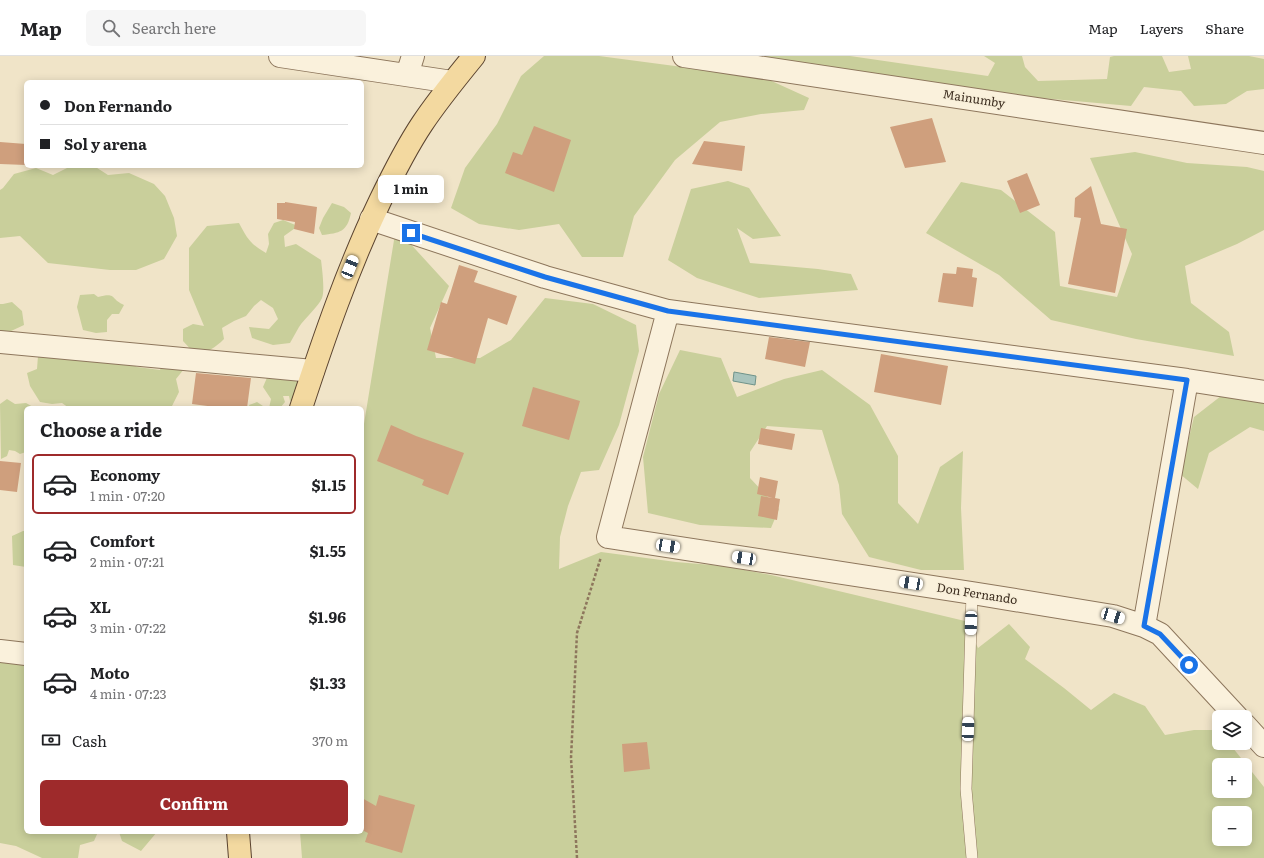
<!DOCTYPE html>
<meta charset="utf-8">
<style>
body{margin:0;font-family:Literata,serif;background:#f6f6f6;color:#202124;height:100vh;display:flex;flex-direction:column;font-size:15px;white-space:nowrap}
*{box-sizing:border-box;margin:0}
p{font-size:13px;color:#757577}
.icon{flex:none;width:22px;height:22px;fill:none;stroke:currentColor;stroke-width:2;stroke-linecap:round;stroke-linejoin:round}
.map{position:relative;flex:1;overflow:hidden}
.sheet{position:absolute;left:24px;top:350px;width:340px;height:428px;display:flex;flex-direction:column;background:#fff;border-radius:6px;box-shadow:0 2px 10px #0003}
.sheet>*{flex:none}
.top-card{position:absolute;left:24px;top:24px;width:340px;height:88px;border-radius:6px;box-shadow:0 2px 10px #0003;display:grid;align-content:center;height:88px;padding:0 16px;background:#fff}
.tools{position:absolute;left:1212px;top:654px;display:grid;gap:8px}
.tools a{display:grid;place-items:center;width:40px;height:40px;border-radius:6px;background:#fff;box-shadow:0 2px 10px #0003;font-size:20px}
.end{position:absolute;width:18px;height:18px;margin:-9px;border:5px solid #1a73e8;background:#fff;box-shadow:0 0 0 2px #fff}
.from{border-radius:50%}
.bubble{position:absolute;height:28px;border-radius:6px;background:#fff;box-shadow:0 2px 10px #0003;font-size:13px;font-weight:700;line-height:28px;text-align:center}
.car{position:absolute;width:12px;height:24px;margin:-12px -6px;border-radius:5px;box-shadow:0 0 3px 1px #0007;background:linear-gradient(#fff 24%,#345 0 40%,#fff 0 76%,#345 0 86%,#fff 0)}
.top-card b{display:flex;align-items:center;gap:14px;height:38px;font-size:15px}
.top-card b+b{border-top:1px solid #e0e0e0}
.top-card i{width:10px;height:10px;background:#202124}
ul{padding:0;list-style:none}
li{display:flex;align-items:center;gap:12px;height:60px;margin:0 8px 6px;padding:0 8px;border:2px solid transparent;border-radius:6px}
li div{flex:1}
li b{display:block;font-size:15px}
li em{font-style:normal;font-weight:700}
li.on{border-color:#9e2a2b}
li>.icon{width:36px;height:36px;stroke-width:1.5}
h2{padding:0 16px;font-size:18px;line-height:48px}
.pay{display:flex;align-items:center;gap:10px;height:44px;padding:0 16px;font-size:15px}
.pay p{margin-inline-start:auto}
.cta{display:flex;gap:8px;margin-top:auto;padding:8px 16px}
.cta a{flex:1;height:46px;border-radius:6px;background:#9e2a2b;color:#fff;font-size:16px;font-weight:700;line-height:46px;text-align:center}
header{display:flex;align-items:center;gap:24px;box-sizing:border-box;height:56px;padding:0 20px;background:#fff;border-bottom:1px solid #e0e0e0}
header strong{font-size:19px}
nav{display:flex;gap:22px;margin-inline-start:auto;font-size:14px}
.search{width:280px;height:36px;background:#f6f6f6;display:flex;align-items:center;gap:10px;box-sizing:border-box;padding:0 14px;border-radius:6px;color:#757577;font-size:15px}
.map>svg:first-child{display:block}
.green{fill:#c9cf9b;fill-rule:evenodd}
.water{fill:#a9c4bc;stroke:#6f938a}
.building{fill:#cf9f7d}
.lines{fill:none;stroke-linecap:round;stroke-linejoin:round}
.lane-casing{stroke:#8d765c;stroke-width:12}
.street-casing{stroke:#8d765c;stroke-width:24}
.primary-casing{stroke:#5b4430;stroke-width:24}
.path{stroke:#8d765c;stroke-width:2.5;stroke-dasharray:3 2;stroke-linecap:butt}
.lane{stroke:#faf1dc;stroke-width:11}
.street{stroke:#faf1dc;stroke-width:22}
.primary{stroke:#f3d9a0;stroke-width:22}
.route{stroke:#1a73e8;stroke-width:5}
.labels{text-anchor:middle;stroke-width:3;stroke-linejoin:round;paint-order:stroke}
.street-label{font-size:12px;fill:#3d2e20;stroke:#f7eed8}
</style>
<header>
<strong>Map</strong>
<div class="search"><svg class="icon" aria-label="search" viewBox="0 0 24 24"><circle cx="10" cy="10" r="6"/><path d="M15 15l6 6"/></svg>Search here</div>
<nav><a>Map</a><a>Layers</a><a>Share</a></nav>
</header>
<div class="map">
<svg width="1264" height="802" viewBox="0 0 1264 802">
<rect width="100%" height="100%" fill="#f0e4c8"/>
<!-- green -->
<path class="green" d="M544,0H599L765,22L809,42L804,54L761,58L720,66L675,104L634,160L623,201H582L559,168L519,174L479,168L451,152L465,112L497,68L521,20Z
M759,0H850L988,20L995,7L984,0H1022L1025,11L1038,25L1107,23L1110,1L1114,0H1162L1169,16L1191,13L1188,0H1249L1264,3V33L1247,35L1226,48L1194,50L1181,35L1144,31L1131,50L1041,42Z
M1135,96L1187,107L1247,111L1264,115V174L1237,188L1185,210L1191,247L1229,276L1234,300L1136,283L1051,264L999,219L926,177L961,126L1001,134L1055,176L1060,230L1117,241L1132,198L1090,102Z
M71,110H94L108,119L129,117L154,128L165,140L174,162L177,180L164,203L136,214H110L48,207L20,180L0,182V134L3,132L14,118L36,112L53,119Z
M728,125L749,132L766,158L781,180L753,183L737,172L750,207L818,213L851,218L858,234L759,242L697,222L668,204L691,133Z
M332,147L344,151L351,157C347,176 340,177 322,179L319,172L323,162Z
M283,164L298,170L284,180L285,191L296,188L321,204C322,212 325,235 322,242C319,250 304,263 299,271C296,276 293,282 290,287L273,289L252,282L249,271L269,273L278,263L273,252L261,244L254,250L246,260L234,265L222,272L224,283C215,292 208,296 195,298L183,285V273L193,268L204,270L189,234V192L207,170L239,167C247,182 250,188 266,197L269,188L268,178L274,167Z
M396,172L449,230L430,272L436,302H480L511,284L545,242L593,248L636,269L639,295L619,369L599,414L581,416L568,450L560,481L559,513L601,496L676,506L724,510L771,519L965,565L978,592L1009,568L1030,591L1025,603L1064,632L1091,654L1114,637L1145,650L1165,679L1194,674H1219V687H1229L1264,731V802H302L300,776H362V380ZM1219,709H1245V735H1219ZM1219,757H1245V783H1219Z
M94,238L98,241C117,236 110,243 124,249L119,258H112L107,264V276L96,277L83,274L77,251L80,239Z
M12,246L22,255L24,269L9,276L0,275V248H3Z
M680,294L721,302L737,341L784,323L822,314L870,349L898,400V447L918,468L940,411L963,395L961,452L964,514H921L869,501L842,458L839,429L822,374L767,370L750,396V422L779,453L771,472L700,469L648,457L643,401L659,338Z
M52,297L122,302L137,311L160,314L162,308L184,313L176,323L179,336L172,350L164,352H69L62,347L52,348L40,346L30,330L27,317L37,313L38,300L50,302Z
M305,310L301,338L290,345L289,340H283L285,346L280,352H269L271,343L263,331L269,317Z
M1221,340L1264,347V375L1250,371L1209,397L1198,433L1180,418L1194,361Z
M7,343L15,348L26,347L35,352H26V396L20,398L15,395L9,394L7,400L1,403L0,348Z
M257,346L266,352H250L249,349Z
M23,475H26V511L13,509L12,480Z
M0,606H26V776H98L94,785L80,789L78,802H42L16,790L0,787Z
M119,776H157L141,795L122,785Z"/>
<!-- water -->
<path class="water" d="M734,316L756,320L755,329L733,325Z"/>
<!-- building -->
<path class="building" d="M932,62L946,106L905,112L890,71Z
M534,70L571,84L554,136L505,117L513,96L522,99Z
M704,85L745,90L742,115L692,108Z
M0,86L26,88V109L0,108Z
M1027,117L1040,149L1020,157L1007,125Z
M1091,130L1101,168L1127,173L1115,237L1068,228L1081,162L1074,161L1075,142Z
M285,146L317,151L314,178L294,173L295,166L277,163V147H285Z
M459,209L478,215L474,226L517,240L507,269L488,262L475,308L427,294L441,246L447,248Z
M957,211L973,213L972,221L977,222L973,251L938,246L943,217L956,218Z
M769,281L810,286L805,311L765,303Z
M881,298L948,310L941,349L874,336Z
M196,317L251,322L247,352H223L192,348Z
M533,331L580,345L569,384L522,370Z
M391,369L416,380L464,397L448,439L422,429L424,424L377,405Z
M761,372L795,378L792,394L758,388Z
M0,405L21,407L17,436L0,434Z
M760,421L778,425L775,442L780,443L777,464L758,460L761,440L773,442L757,438Z
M647,686L650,713L624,716L622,688Z
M379,739L415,749L402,797L365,786L368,777L362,774V742L376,750Z"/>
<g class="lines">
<defs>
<path id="lane" d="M972,537L966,733L972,802"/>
<path id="street" d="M280,0L452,26
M684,0L1264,87
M407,19L413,0
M371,163L545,221L668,255L1187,324L1264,336
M668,255L608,481L972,537L1113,560L1144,570L1160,578L1237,661
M0,286L313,315
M1144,570L1187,324
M0,595L26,598
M1245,669L1264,690"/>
<path id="primary" d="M301,352C324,282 348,212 380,145C393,118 406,92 422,68C438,44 456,22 474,0
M238,776L240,802"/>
</defs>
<!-- lane casing -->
<use href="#lane" class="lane-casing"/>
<!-- street casing -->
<use href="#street" class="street-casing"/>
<!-- primary casing -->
<use href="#primary" class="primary-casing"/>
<!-- path -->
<path class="path" d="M577,802L571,702L577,577L601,501"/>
<!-- lane -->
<use href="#lane" class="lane"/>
<!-- street -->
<use href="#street" class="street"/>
<!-- primary -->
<use href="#primary" class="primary"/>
</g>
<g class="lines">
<!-- route -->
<path class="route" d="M411,177L545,221L668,255L1187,324L1144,570L1160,578L1189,609"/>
</g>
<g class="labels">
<!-- street labels -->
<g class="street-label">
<text transform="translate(974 43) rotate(9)" y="4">Mainumby</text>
<text transform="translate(977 538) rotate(9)" y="4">Don Fernando</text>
</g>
</g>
</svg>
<div class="tools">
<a><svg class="icon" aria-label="layers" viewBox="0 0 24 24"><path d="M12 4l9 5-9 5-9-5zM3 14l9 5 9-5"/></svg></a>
<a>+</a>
<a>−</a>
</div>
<i class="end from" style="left:1189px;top:609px"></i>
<i class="end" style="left:411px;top:177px"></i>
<div class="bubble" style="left:378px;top:119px;width:66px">1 min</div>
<i class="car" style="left:350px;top:211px;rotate:22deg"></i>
<i class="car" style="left:668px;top:490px;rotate:99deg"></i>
<i class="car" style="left:744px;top:502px;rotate:279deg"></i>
<i class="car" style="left:911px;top:527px;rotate:279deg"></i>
<i class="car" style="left:1113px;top:560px;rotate:107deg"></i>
<i class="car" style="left:971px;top:567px;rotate:182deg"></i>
<i class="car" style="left:968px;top:673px;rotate:2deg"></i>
<div class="top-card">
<b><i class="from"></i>Don Fernando</b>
<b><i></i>Sol y arena</b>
</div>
<section class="sheet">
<h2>Choose a ride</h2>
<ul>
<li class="on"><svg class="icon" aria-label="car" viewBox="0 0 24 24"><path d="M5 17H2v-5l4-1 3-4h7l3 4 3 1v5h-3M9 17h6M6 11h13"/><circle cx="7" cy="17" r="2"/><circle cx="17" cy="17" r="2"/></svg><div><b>Economy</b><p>1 min · 07:20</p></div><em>$1.15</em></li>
<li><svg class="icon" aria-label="car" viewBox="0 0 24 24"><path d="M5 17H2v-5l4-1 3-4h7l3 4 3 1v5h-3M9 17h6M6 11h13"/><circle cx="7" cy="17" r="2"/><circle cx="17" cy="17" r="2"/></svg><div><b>Comfort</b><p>2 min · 07:21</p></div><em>$1.55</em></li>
<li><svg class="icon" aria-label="car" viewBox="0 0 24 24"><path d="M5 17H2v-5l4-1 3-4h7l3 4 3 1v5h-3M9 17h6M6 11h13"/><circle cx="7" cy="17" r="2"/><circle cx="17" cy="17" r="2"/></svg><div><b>XL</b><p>3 min · 07:22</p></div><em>$1.96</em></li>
<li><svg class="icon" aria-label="car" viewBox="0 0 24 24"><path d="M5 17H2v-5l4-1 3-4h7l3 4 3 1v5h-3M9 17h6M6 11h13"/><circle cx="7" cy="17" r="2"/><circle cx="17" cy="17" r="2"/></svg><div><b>Moto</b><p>4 min · 07:23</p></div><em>$1.33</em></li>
</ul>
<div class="pay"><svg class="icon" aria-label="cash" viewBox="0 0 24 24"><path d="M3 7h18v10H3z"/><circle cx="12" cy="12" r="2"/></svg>Cash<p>370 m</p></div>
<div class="cta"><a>Confirm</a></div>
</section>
</div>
